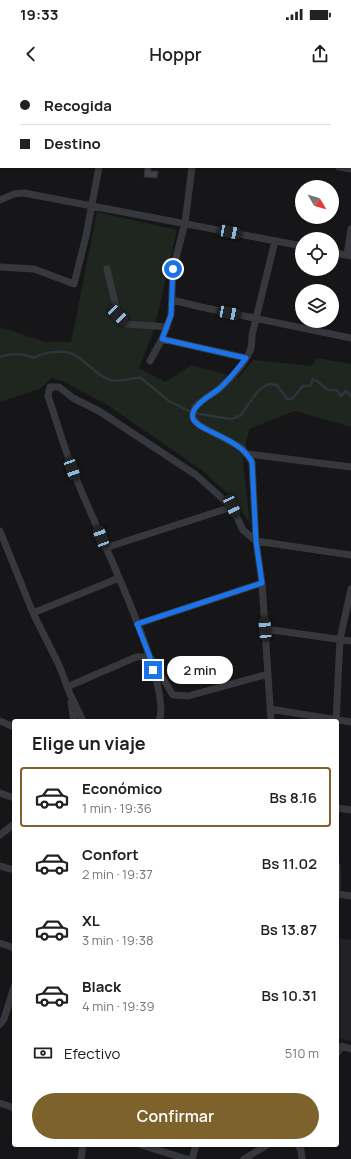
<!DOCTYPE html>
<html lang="es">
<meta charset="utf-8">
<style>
body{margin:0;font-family:Manrope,sans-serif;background:#f2f2f2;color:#202124;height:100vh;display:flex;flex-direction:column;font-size:15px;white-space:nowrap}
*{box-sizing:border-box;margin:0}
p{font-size:13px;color:#757577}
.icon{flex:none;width:22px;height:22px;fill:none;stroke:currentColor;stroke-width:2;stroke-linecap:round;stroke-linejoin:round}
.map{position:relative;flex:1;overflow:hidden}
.details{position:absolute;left:12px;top:639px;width:327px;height:428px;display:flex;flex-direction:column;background:#fff;border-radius:4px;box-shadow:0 1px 3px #0004}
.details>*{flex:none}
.banner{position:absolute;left:0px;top:0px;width:351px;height:88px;box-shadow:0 1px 3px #0004;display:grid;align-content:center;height:88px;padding:0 20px;background:#fff}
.needle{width:26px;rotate:128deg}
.buttons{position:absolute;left:295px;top:100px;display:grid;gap:8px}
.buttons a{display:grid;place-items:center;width:44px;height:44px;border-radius:50%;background:#fff;box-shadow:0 1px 3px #0004;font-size:20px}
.end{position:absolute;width:18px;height:18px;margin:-9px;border:5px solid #1a73e8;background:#fff;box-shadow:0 0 0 2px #fff}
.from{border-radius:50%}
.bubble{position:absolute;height:28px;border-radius:14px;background:#fff;box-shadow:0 1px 3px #0004;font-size:13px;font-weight:600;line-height:28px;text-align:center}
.car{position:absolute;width:12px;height:24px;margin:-12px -6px;border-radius:5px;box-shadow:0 0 3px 1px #0007;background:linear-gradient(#222 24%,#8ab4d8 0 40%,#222 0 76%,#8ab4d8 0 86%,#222 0)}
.banner b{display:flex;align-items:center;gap:14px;height:38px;font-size:15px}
.banner b+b{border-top:1px solid #e0e0e0}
.banner i{width:10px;height:10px;background:#202124}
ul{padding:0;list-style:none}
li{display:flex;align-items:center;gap:12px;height:60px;margin:0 8px 6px;padding:0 12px;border:2px solid transparent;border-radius:4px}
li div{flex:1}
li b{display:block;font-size:15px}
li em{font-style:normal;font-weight:600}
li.current{border-color:#7e622b}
li>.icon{width:36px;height:36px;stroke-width:1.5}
h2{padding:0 20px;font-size:18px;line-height:48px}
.pay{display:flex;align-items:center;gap:10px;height:44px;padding:0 20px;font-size:15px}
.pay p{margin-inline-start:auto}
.primary-button{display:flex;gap:8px;margin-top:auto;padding:8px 20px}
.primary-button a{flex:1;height:46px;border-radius:24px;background:#7e622b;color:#fff;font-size:16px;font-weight:600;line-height:46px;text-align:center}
.status{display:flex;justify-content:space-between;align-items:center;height:28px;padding:0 20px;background:#fff;direction:ltr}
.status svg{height:11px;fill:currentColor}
header{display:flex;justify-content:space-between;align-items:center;height:52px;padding:0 20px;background:#fff;font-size:18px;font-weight:600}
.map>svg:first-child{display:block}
.built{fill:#222225}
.green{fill:#1e261f}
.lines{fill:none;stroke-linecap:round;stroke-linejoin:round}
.stream{stroke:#2c353c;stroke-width:2.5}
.building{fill:#404145;stroke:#303034}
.street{stroke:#37383d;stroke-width:7}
.route{stroke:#1a73e8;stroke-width:5}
</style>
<div class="status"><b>19:33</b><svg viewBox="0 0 49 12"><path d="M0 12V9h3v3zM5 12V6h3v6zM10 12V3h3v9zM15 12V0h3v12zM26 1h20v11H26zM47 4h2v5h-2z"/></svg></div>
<header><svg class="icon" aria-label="back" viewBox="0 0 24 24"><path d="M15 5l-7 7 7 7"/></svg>Hoppr<svg class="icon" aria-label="share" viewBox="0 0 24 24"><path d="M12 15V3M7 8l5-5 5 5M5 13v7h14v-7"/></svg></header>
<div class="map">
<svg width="351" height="1079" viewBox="0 0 351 1079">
<rect width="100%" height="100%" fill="#161618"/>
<!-- built -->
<path class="built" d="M337,858L351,860V961L337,958Z"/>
<!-- green -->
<path class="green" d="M0,0H222L1,1V22Z
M97,132L177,150L154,250L139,288L165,302L192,285L238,298L253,280L311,286L317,278L351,284V347L295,331L249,349L243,381L250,443L230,416L203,391L106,324L64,302L52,298L39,309L0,322V247L45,262H71Z"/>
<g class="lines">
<!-- stream -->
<path class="stream" d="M0,277C13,273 21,273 34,278C45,271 66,269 78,277C90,285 96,295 110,300C120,303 131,297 141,298L169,321L187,330L199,334L231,339L240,336L258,311L268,304L277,305L287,319H292L303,306H310L313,299L317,301L328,310H337L341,316L346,311L351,316"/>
</g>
<!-- building -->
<path class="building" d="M145,87H151V91H158L157,98L144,97Z"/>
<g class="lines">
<!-- street -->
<path class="street" d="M92,0V1
M323,0L331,1
M204,1L205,0
M350,3H351
M0,37H1
M339,87L351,89
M0,120L14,114L24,113L302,166
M332,172L351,176
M347,175L351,149
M0,187L34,189L74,204L86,156L99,87
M107,189L118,235L127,244L167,247
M172,220L201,227L351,258
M162,259L246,278
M150,281L162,259L171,235L173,189L185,143L192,87
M248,374L351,387
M0,451L33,533L59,585L70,614L83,641
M105,468L232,427
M33,533L119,498
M137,544L262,503
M265,549L351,561
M67,607L136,577H150L173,615L188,616L268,594
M71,622L74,641
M270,629L351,642
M0,641L14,647
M159,641C174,606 94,444 78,403C66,375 58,345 48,316L50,307H59L73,318L99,331L196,395L232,427L243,450L256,461L351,475
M271,641L262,503L256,461L252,382L242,368L199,345C196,342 192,339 193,334C193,323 211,316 219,309C230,299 247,282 251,268C252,264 252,259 252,255L275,161
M336,641L340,559L351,509
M0,713L14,718
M337,728L351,730
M0,755L14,744
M0,786L14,790
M337,786V816
M338,814L351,816
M0,863L14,868
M0,944L4,939L14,907
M337,973L342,966L351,969
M0,1023L14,1028
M141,1065L187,1079
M298,1065L301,1070L302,1079
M81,1079L83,1065
M192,1079L196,1065
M244,1079L267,1065"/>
</g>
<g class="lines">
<!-- route -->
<path class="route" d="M153,590L150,577L137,544L262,503L256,461L252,382C239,357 199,352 193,339C191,334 195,328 198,325C204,318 213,314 220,308C230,299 238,288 246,278L162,259L171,235L173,189"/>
</g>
</svg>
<div class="buttons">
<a><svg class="needle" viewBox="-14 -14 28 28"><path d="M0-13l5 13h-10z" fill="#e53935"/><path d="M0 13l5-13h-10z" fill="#757577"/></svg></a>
<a><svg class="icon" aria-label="locate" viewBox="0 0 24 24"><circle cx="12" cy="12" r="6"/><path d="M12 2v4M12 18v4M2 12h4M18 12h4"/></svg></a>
<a><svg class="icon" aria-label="layers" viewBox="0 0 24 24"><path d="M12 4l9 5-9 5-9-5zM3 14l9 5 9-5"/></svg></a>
</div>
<i class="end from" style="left:173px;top:189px"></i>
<i class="end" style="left:153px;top:590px"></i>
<div class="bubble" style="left:167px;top:576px;width:66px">2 min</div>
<i class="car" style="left:230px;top:152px;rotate:101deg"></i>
<i class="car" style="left:229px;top:233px;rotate:101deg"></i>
<i class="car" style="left:118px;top:235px;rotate:135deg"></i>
<i class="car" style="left:72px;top:389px;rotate:160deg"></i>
<i class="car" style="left:232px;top:426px;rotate:155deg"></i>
<i class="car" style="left:101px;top:457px;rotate:340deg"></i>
<i class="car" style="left:265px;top:549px;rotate:356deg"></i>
<div class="banner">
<b><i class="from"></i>Recogida</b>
<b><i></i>Destino</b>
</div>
<section class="details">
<h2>Elige un viaje</h2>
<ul>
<li class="current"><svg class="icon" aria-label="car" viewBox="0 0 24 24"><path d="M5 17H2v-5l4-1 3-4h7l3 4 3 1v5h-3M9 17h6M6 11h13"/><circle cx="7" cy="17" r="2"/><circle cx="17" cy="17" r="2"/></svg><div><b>Económico</b><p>1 min · 19:36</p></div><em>Bs 8.16</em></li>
<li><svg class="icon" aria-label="car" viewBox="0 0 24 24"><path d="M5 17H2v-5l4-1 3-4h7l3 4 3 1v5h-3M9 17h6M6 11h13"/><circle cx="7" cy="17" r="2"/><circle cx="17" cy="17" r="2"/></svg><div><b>Confort</b><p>2 min · 19:37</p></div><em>Bs 11.02</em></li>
<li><svg class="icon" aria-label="car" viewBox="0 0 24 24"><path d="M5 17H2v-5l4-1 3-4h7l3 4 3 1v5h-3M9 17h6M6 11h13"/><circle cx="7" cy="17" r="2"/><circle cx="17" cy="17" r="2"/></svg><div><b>XL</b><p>3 min · 19:38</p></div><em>Bs 13.87</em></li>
<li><svg class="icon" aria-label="car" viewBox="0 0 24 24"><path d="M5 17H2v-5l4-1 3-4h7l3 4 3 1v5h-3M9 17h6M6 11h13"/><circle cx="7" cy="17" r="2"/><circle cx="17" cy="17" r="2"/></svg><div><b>Black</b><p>4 min · 19:39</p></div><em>Bs 10.31</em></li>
</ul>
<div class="pay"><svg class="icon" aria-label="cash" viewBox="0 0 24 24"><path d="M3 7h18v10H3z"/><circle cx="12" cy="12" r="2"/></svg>Efectivo<p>510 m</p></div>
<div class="primary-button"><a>Confirmar</a></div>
</section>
</div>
